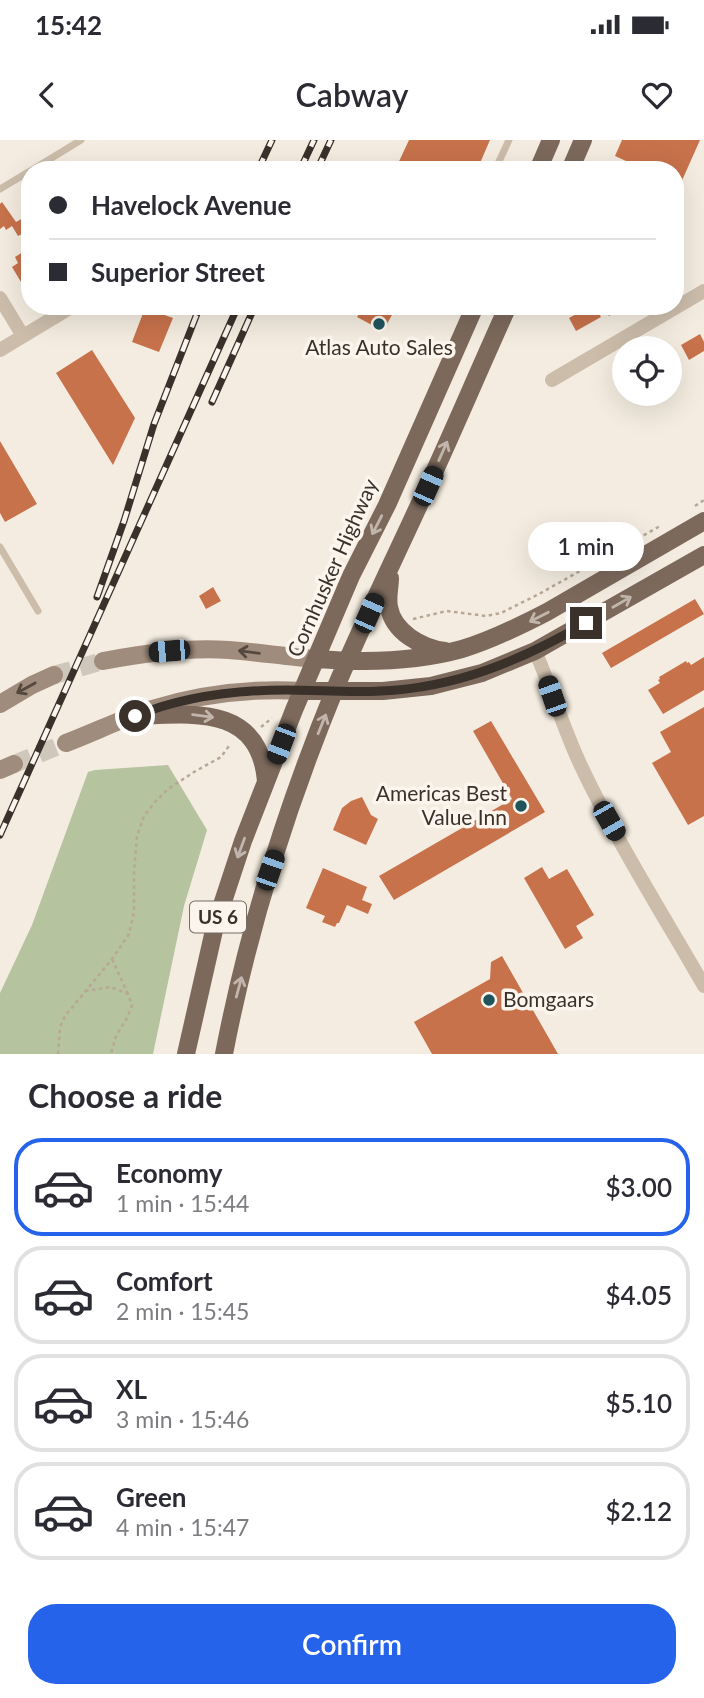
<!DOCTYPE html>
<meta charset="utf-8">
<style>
body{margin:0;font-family:Lato,sans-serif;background:#f2f2f3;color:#2b2b33;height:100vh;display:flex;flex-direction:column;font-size:26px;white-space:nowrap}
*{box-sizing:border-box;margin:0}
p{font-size:23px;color:#7c7c81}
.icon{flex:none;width:38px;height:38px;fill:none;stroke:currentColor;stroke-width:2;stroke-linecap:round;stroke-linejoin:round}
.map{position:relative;height:914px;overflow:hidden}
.panel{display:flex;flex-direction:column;background:#fff;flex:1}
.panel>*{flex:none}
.guide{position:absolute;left:21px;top:21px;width:663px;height:154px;border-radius:28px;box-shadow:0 7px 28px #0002;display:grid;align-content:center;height:154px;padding:0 28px;background:#fff}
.buttons{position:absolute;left:612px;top:196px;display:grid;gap:14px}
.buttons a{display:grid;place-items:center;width:70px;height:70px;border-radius:50%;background:#fff;box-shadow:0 7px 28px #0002;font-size:35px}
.end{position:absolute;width:32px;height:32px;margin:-16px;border:9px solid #3a312b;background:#fff;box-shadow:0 0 0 4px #fff}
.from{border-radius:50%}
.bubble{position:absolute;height:49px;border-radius:24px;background:#fff;box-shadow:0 7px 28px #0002;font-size:23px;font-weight:600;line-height:49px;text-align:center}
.car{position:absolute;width:21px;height:42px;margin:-21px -10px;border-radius:9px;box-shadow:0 0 5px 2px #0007;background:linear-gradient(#222 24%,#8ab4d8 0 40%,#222 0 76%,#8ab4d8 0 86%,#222 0)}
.guide b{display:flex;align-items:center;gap:24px;height:66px;font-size:26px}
.guide b+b{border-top:2px solid #e1e1e2}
.guide i{width:18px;height:18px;background:#2b2b33}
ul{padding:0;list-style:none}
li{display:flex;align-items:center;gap:21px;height:98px;margin:0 14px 10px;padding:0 14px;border:4px solid #e1e1e2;border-radius:28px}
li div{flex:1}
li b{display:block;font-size:26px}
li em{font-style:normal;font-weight:600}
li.current{border-color:#2563eb}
li>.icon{width:63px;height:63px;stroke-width:1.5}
h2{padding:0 28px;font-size:32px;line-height:84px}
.action{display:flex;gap:14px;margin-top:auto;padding:14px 28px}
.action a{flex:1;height:80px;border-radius:28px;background:#2563eb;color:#fff;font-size:28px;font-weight:600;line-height:80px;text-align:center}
.status{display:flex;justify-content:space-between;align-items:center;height:49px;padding:0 35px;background:#fff;direction:ltr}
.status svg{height:19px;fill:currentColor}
header{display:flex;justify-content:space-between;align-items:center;height:91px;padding:0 28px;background:#fff;font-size:32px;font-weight:600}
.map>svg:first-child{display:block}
.green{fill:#b5c39f}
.building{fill:#c7724b}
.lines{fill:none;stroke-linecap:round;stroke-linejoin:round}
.secondary-tunnel{stroke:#cfc7bc;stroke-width:18;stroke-dasharray:18 9;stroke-linecap:butt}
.path{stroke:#b8a795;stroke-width:2.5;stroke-dasharray:3.5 3.5;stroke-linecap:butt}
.lane{stroke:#ccbdab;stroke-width:7}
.street{stroke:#ccbdab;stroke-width:14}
.secondary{stroke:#a08c7c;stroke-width:18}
.primary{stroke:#7c695c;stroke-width:18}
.rail-casing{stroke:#3a312b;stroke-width:7}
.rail{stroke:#fbf5ed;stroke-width:4.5;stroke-dasharray:13;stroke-linecap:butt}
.oneway{stroke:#c2b6ac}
.oneway2{stroke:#54483f}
.route{stroke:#3a312b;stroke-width:9}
.poi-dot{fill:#1f545d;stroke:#fbf5ed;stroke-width:2.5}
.labels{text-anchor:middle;stroke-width:7;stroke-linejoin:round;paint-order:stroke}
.shield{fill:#fbf5ed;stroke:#746c65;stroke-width:2}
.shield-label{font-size:19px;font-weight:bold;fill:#3a312b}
.poi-label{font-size:21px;fill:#3a312b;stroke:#fbf5ed}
.street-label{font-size:21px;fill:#3a312b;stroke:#fbf5ed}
</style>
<div class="status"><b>15:42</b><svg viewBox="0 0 49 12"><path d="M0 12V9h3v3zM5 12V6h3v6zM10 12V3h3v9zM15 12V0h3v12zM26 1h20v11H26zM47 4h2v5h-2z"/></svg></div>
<header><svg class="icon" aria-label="back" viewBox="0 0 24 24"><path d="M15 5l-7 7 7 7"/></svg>Cabway<svg class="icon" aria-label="heart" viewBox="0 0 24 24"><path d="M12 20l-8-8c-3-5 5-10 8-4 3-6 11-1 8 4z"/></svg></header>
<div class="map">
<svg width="704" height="914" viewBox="0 0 704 914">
<rect width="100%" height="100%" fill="#f4ece0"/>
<!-- green -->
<path class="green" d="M168,625L207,690L184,766L153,914H0V853L32,785L88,632L95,630Z"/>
<!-- building -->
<path class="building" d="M409,0H490L477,30H395Z
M622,0H700L680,45L676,43V30H646L615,16Z
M2,62L16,82L25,77L30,85V90L18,96L12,86L6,90L4,86L0,89V64Z
M26,110L30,117V137L21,142L12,127L18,123L15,117Z
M364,166H397L383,191L357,177Z
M591,166H595L601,177L576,191L569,178Z
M608,166H624L609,176L604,168Z
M145,168L173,178L159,212L132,202Z
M700,194L704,202V211L689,220L681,205Z
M92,210L135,278L113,325L56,233Z
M0,301L37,364L5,382L0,373Z
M213,447L221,461L206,469L199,456Z
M695,459L704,474L611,528L602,513Z
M704,517V550L663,574L648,550L660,543L658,540L660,539L659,537L686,521L687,523L689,522L691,525Z
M704,567V676L688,685L652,623L671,612L660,592Z
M491,581L545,672L394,760L379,736L512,659L473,591Z
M362,657L371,675L378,679L366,705L333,690L342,668L351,661Z
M542,727L549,739L567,729L594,775L576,786L583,798L565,809L524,738Z
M323,728L367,747L362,760L372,764L368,774L347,765L339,783H337L335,787L322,782L325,776L306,768Z
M502,816L558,914H432L414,882L490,839L491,822Z"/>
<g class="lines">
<!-- secondary-tunnel -->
<path class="secondary-tunnel" d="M54,535L103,521
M14,624L66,603"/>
<!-- path -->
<path class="path" d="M695,366L704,360
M413,479L447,471L486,476L501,473L539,454L662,385
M261,587L272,578
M112,819L128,854
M85,851L111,847L128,854L132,865L127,878L116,896L111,914
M58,914L60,887L65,876L112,819L129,794L134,772V733L137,696L144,676L155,662L168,649L194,632L221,617L229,606"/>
<!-- lane -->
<path class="lane" d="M32,30L81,0
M495,30L509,0
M0,49L30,31
M0,407L38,471"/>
<!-- street -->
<path class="street" d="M0,158L23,196
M0,210L73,166
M552,240L704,151
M535,511C552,549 563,588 581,626C617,702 662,773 704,846"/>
<!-- secondary -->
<path class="secondary" d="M103,521C145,513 187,507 229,510C258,512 287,517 317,519
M0,564L32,545L54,535
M66,603C95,592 123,578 152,569C201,554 252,548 303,551
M0,630L14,624"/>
<!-- primary -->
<path class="primary" d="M538,30L551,0
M570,30L583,0
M390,438C390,447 387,457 389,467C393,492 422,508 445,511
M317,519C366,523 415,522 462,509C492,500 520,486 547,472L704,381
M303,551H383L431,546L482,533L535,511L704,415
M135,576C192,574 259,564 266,641
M186,914L215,786L243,701L294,570L351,436L387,365L475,166
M224,914C248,789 287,666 335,549C361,487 391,426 419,365C450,299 478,232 508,166"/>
<defs>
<path id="rail" d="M258,30L272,0
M300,30L314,0
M317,30L331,0
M212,262L255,166
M97,457L124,381L154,284L200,166
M0,695L238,166"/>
</defs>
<!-- rail casing -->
<use href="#rail" class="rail-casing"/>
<!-- rail -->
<use href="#rail" class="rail"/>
</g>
<!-- one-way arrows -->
<defs><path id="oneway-shaft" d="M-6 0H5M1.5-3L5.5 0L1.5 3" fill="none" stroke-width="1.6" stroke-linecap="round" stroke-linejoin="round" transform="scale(1.75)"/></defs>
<g class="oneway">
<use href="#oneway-shaft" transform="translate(443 311) rotate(-66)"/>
<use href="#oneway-shaft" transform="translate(377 385) rotate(117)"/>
<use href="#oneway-shaft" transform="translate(622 462) rotate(-30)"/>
<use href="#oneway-shaft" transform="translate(539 477) rotate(153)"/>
<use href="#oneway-shaft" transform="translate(203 576) rotate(7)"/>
<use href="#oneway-shaft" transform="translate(322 584) rotate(-68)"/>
<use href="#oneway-shaft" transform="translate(241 708) rotate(110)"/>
<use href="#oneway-shaft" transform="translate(239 847) rotate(-75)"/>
</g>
<g class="oneway2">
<use href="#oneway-shaft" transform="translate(249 512) rotate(-173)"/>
<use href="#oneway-shaft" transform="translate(26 548) rotate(151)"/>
</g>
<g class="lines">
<!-- route -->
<path class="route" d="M135,576C182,557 235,550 286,550C318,550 349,553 381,551C456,548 522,520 586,483"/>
</g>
<!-- markers -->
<g class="poi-dot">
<circle cx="379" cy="184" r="7"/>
<circle cx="521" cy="666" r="7"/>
<circle cx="489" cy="860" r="7"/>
</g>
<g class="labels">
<!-- shield labels -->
<rect class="shield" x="190" y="761.5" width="56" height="31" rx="5"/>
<g class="shield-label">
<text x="218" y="784">US 6</text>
</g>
<!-- poi labels -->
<g class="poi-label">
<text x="379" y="215">Atlas Auto Sales</text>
<text x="507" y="661" text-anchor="end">Americas Best<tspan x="507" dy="24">Value Inn</tspan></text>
<text x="503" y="867" text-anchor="start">Bomgaars</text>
</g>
<!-- street labels -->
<g class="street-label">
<text transform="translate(333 428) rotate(-66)" y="7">Cornhusker Highway</text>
</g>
</g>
</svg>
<div class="buttons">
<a><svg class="icon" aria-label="locate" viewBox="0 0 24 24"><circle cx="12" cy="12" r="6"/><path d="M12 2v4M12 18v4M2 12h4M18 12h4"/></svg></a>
</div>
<i class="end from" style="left:135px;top:576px"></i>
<i class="end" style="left:586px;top:483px"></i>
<div class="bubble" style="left:528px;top:382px;width:116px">1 min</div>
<i class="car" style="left:428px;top:346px;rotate:24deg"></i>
<i class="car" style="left:369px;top:473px;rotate:24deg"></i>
<i class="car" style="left:169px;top:511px;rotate:265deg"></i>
<i class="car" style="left:552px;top:556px;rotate:341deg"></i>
<i class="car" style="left:281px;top:604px;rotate:201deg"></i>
<i class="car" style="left:609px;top:681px;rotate:150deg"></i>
<i class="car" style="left:270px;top:730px;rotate:19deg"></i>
<div class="guide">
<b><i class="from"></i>Havelock Avenue</b>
<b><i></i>Superior Street</b>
</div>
</div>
<section class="panel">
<h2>Choose a ride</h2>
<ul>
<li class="current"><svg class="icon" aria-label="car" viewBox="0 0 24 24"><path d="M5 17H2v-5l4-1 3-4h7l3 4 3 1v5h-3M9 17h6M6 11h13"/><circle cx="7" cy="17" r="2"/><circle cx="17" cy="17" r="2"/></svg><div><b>Economy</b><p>1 min · 15:44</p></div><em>$3.00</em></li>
<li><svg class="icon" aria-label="car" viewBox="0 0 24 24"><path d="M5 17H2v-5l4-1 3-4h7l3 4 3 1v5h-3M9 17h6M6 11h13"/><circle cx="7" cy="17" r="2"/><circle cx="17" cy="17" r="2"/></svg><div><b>Comfort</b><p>2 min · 15:45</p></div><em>$4.05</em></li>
<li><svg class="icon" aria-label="car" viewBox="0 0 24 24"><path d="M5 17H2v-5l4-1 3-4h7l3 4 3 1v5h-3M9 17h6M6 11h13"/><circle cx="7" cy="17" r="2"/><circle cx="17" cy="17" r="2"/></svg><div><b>XL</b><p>3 min · 15:46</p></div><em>$5.10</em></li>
<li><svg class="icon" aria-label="car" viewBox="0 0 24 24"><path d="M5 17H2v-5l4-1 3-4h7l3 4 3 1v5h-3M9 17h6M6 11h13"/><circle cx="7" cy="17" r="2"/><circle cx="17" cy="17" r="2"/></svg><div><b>Green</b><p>4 min · 15:47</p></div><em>$2.12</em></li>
</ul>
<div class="action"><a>Confirm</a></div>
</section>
